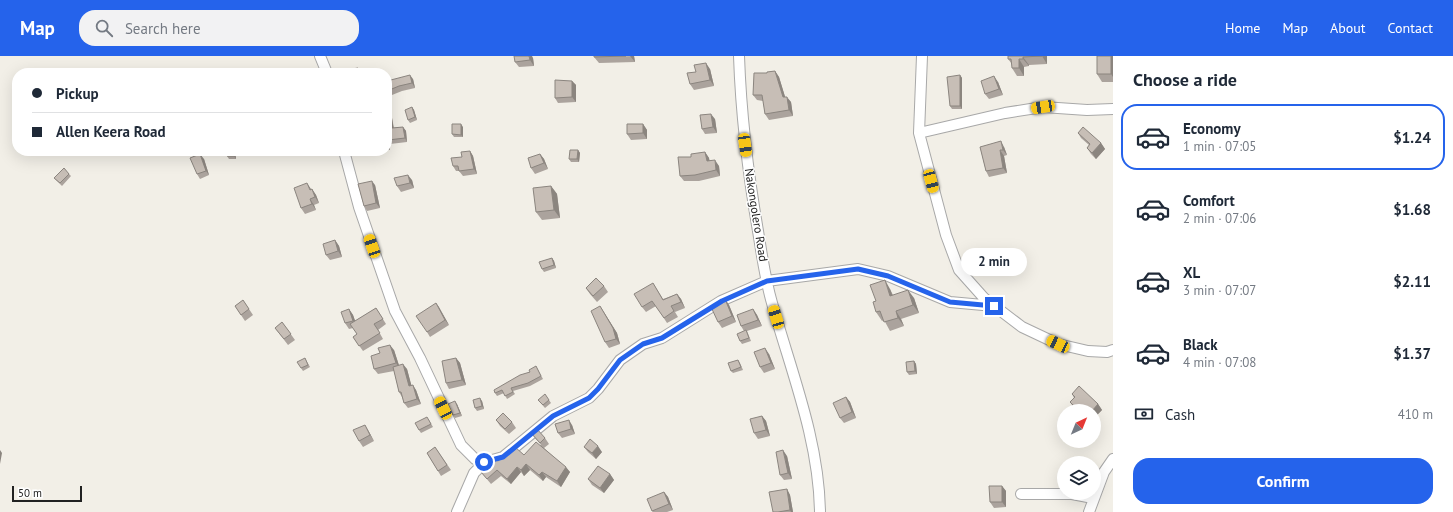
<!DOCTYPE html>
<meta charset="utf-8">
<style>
body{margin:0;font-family:"PT Sans",sans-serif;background:#f2f2f3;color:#1f2937;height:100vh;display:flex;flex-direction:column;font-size:15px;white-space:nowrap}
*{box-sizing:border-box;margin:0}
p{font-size:13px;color:#747a83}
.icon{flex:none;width:22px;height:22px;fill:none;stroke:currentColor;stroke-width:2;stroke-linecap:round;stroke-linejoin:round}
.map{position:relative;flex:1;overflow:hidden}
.drawer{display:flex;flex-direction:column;background:#fff;width:340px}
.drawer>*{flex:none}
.guide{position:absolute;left:12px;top:12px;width:380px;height:88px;border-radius:16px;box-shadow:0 4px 16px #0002;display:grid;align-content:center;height:88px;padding:0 20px;background:#fff}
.needle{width:26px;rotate:43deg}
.tools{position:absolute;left:1057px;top:348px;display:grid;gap:8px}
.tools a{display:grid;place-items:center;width:44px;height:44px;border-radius:50%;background:#fff;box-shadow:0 4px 16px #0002;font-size:20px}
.scale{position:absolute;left:12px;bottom:10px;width:70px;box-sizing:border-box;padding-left:4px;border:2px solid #212121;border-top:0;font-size:11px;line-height:14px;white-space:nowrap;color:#212121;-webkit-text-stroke:3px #fff;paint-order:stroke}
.end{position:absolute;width:18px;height:18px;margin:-9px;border:5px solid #2563eb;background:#fff;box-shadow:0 0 0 2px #fff}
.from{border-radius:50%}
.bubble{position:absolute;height:28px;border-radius:14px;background:#fff;box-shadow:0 4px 16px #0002;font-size:13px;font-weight:800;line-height:28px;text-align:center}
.car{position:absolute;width:12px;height:24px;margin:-12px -6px;border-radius:5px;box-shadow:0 0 3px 1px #0007;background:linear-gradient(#f5c518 24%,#345 0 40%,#f5c518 0 76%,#345 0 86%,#f5c518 0)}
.guide b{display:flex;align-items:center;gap:14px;height:38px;font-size:15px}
.guide b+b{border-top:1px solid #e0e1e3}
.guide i{width:10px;height:10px;background:#1f2937}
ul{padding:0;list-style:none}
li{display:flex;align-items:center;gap:12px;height:66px;margin:0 8px 6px;padding:0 12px;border:2px solid transparent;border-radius:16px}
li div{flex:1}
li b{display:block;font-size:15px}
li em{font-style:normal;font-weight:800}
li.current{border-color:#2563eb}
li>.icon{width:36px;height:36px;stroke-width:1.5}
h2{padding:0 20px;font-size:18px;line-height:48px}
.pay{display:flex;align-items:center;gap:10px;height:44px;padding:0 20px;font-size:15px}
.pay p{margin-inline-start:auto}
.action{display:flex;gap:8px;margin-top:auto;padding:8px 20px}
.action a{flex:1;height:46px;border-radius:16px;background:#2563eb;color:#fff;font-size:16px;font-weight:800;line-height:46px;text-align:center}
header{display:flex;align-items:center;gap:24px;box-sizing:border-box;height:56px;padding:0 20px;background:#2563eb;color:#fff}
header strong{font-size:19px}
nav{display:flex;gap:22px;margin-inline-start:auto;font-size:14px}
.search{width:280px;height:36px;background:#f2f2f3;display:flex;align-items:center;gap:10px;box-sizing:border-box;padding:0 14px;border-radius:16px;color:#747a83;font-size:15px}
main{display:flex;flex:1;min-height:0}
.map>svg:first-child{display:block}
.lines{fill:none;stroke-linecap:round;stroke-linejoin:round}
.minor-casing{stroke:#a8a8a8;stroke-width:12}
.minor{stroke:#fff;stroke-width:10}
.wall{fill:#aba39d}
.shaded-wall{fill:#8b857f}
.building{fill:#c7beb6;stroke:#8b857f}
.route{stroke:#2563eb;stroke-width:5}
.labels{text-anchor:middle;stroke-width:3;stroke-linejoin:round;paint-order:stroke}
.street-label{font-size:12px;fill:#212121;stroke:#fff}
</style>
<header>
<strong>Map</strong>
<div class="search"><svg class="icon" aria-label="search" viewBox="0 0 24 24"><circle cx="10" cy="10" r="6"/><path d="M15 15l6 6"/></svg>Search here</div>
<nav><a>Home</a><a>Map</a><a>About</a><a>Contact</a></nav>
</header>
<main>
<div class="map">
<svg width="1113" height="456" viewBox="0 0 1113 456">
<rect width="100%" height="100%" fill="#f2efe7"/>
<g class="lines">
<defs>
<path id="minor" d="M320,0L327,17
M739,0C741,59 748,117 758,175C762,199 765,223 772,247C791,315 819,384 820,456
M922,0L919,77L946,179L959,214L984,242L1022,271L1058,288L1088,295L1107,296L1113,294
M919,77L1005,57L1043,51L1087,54L1113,53
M344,95L359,151L395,255L420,302L461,389L475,403L485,406L503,401L553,360L589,342L598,333L620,304L643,288L662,282L721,245L767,225L858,213L888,220L950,246L994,250
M1021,438H1072L1093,442
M457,456L474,417L485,406
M1089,456L1104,416L1113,403"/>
</defs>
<!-- minor casing -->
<use href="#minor" class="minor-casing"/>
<!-- minor -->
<use href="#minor" class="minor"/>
</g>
<!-- wall -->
<path class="wall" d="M634,0L635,6L599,7L594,1Z
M1008,0H1047V8L1029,9V10L1024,11V20H1017L1012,12V8L1008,3Z
M1113,0V26H1102L1097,18Z
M533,2L534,10L519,11L515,6Z
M710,13L714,30L694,34L690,28Z
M775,15L779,21L785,41L791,46L793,60L769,64L765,58L763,45L757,44L753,39L767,17Z
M960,19L962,22V53H952L950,50Z
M413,23L415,32L402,35L387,41V25Z
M572,25L576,29V46L558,47L555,42Z
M998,26L1003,39L989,43L985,38Z
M412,51L414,54L417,64L410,67L408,64Z
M387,58L392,62L394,72L403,71L406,75L407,86L390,88V94L387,93Z
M715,63L717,77L705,78L702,73Z
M643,68L647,74V83L631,84L627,78Z
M463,71V81H454L452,78Z
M1078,77L1101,87L1105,93L1096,103L1091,98L1087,92L1089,89L1081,82Z
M980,91H1004L1007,99L1004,100L1007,117L989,121L986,115Z
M578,94L580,97L579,106H571L569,103Z
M235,95L236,103H229L227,100Z
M470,95L473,100L477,118L463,120L459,115H456L453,110L462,101Z
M705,96L709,102V105L719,110L720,120L699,125H684L680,120L691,101Z
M540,98L544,103L548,113L535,118L531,112Z
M204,103L209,119L200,123L197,118Z
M69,118L71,120L62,130L54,122Z
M412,124L414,132L401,136L397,130Z
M375,129L380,152L367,155L364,150Z
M551,130L557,138L560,162L542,164L536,156Z
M311,133V134L312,133L316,139L319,147L314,149L316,154L305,158L301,152Z
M335,184L339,190L342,201L330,204L326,199Z
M552,202L554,205L556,212L544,216L542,213Z
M653,227L663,243L677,238L681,243L685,252L675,256L678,261L667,267L656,250L646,256L642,251Z
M604,230L608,236L597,246L590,238L586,232Z
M890,233L893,239L914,242L919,257L901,263L904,270L890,275L884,264L882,265L876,256V245Z
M725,243L729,249L736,266L722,272L718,266Z
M243,244L253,259L245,265L235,250Z
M436,247L449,269L430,281L427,276Z
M600,250L617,277L620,288L609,292L605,286Z
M376,252L386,268L378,274L383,283L363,295L353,281L357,278L353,272L349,273L345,267L349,253L353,259L355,265Z
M753,253L757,259L762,270L747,275L751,285L742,288L740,285L744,275L741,270Z
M282,266L295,284L288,289L275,272Z
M394,294L399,309L407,313L411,329L416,334L421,348L408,352L404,347L402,341L399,336L394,315L378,318L374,313Z
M769,298L775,313L764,317L760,311Z
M305,302L310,311L303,315L301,312Z
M456,302L460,307L466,329L449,333L446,327Z
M738,304L740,307L743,314L733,317L731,315Z
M914,305L916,308L917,318L909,319L907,316Z
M536,310L543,323L530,330L513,335L515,338L507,343L504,337L497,340L495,337L530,316Z
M1072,338L1098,348L1102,354L1095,361L1094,360V355H1088L1087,354L1086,355H1077L1074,352L1070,346L1074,342Z
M846,341L850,346L856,362L844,367L840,362Z
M538,344H549L551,347L545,352Z
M482,345L484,353L477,355L475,352Z
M457,348L462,360L455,362L453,359Z
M762,360L766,365L770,380L758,383L754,377Z
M429,364L433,371L421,377L419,374Z
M496,364L512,366L516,372L509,378L500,370Z
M365,369L374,385L363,391L359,385Z
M572,369L575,378L562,382L558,377Z
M531,377L545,382L549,388L544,392L570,416L561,431L546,421L543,425L530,414L524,420L521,416L511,428L501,420L491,428L481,416L498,405L524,399L541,389Z
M435,391L451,414L441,420L427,397Z
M584,391L602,396L596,403L588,396Z
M787,400L792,423L784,424L780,419Z
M610,418L614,424L604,437L592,429L588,423Z
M1002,430L1006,435V451L994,452L990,446Z
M787,433L790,439L793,456H773Z
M664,436L668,441L673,454L667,456H653L652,455Z"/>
<!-- shaded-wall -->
<path class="shaded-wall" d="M529,0H532L533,2L534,10L530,4Z
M630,0H634L635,6Z
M1042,0H1047V8Z
M1111,0H1113V21L1111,18Z
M1023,1L1029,9V10L1023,3Z
M1019,3L1024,11V20L1019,12Z
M706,7L710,13L714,30L710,24Z
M775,15L779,21L787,47L783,41Z
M410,19L413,23L415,32L412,27Z
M960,19L962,22V53L960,50Z
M994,20L998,26L1003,39L999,33Z
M572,25L576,29V46L572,41Z
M787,41L791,46L793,60L789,54Z
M412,51L414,54L417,64L415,61Z
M389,58L392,62L394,76L392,72Z
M711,58L715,63L717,77L713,71Z
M461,68L463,71V81L461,79Z
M643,68L647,74V83L643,77Z
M403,71L406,75L407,86L405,82Z
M388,84L390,88V94L387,90Z
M1001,85L1004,91L1007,99L1003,94Z
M1101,87L1105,93L1096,103L1092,97Z
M578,94L580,97L579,106L577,103Z
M1000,94L1004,100L1007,117L1003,112Z
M234,95H235L236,103L234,100Z
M470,95L473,100L477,118L474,113Z
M705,96L709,102L711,110L707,105Z
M200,98L204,103L209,119L206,115Z
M540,98L544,103L548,113L544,107Z
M715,104L719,110L720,120L716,114Z
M408,119L412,124L414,132L410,127Z
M372,125L375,129L380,152L376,147Z
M307,127L311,133L313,140L310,134Z
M551,130L557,138L560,162L554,154Z
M312,133L316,139L319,147L315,141Z
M310,143L314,149L316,154L312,148Z
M335,184L339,190L342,201L338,195Z
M552,202L554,205L556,212L554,209Z
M885,224L890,233L896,249L890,240Z
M908,234L914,242L919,257L913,249Z
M677,238L681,243L685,252L681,246Z
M725,243L729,249L736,266L732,260Z
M436,247L439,251L449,269L445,264Z
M600,250L617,277L620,288L616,283Z
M349,253L353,259L357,270L353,265Z
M753,253L757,259L762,270L758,264Z
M896,255L901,263L904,270L898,262Z
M390,289L394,294L400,313L396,307Z
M765,292L769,298L775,313L771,307Z
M456,302L460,307L466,329L462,324Z
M914,305L916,308L917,318L915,315Z
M403,308L407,313L413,335L409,330Z
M413,329L416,334L421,348L417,343Z
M846,341L850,346L856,362L852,356Z
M480,342L482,345L484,353L482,350Z
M455,345L457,348L462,360L460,357Z
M1098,348L1102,354L1095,361L1094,359V355H1092Z
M1083,349L1087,354L1086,355H1079L1078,354Z
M762,360L766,365L770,380L766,374Z
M569,364L572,369L575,378L571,373Z
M365,369L368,374L374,385L370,379Z
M598,390L602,396L596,403L592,397Z
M0,394L2,397L0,408Z
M783,394L787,400L792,423L788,417Z
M526,408L530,414L524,420L521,414Z
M517,411L521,416L511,428L507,423Z
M566,411L570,416L561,431L557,425Z
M542,416L546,421L543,425L539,419Z
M610,418L614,424L604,437L600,432Z
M1002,430L1006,435V451L1002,446Z
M787,433L790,439L793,456H791L790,454Z
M664,436L668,441L673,454L669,448Z"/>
<!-- building -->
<path class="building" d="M514,0H529L530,4L515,6Z
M594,0H626L594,1Z
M1008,0H1042L1023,1V3H1019V12H1012L1011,3H1008Z
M1097,0H1111V18H1097Z
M706,7L710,24L690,28L687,17L696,16L694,9Z
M358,12L360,17H329Z
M775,15L783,41H787L789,54L765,58L762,39H753L754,17H767V16Z
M410,19L412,27L399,30L387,35V25Z
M960,19V50H950L947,21Z
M994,20L999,33L985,38L981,25Z
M555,24L572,25V41L555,42Z
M412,51L415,61L408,64L405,54Z
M387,58H389L392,72L403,71L405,82L388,84L387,90Z
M711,58L713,71L702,73L700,59Z
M452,68H461V79L452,78Z
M627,68H643V77L627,78Z
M1083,71L1101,87L1092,97L1087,92L1090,88L1078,77Z
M1001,85L1003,94H1000L1003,112L986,115L980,91Z
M570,94H578L577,103H569Z
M226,95H234V100H227Z
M470,95L474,113L459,115L458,110H453L451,102L462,101L461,96Z
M705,96L707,105L715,104L716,114L695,119L680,120L678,101H691V98Z
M200,98L206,115L197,118L190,102Z
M540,98L544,107L531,112L528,102Z
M64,112L69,118L60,127L54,122Z
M408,119L410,127L397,130L394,122Z
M372,125L376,147L364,150L358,128Z
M307,127L310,134L312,133L315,141L310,143L312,148L301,152L294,132Z
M551,130L554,154L536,156L533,132Z
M335,184L338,195L326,199L323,188Z
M552,202L554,209L542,213L539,206Z
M596,222L604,230L593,240L586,232Z
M885,224L890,240L908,234L913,249L896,255L898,262L884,266L880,255L876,256L873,246L876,245L870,229Z
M653,227L663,244L677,238L681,246L671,250L674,255L664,262L652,245L642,251L634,238Z
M725,243L732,260L718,266L711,251Z
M243,244L249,253L241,259L235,250Z
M436,247L445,264L427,276L416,260Z
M600,250L613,272L616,283L605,286L591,255Z
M376,252L383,263L374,268L380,277L359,290L353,281L357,278L350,268Z
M349,253L353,265L345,267L341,256Z
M753,253L758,264L741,270L737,259Z
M282,266L291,278L284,283L275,272Z
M746,274L749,282L740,285L737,278Z
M390,289L396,307L374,313L371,300L380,297L378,292Z
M765,292L771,307L760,311L754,296Z
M305,302L308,309L301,312L297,306Z
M456,302L462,324L446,327L442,305Z
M738,304L741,311L731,315L728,307Z
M914,305L915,315L907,316L906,306Z
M403,308L409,330L413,329L417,343L404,347L401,336H399L393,311Z
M536,310L541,320L528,327L511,332L513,336L505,340L502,334L495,337L494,334L520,319L530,316L529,314Z
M1079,330L1098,348L1092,355H1091L1083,349L1078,354L1070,346L1075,341L1072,338Z
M545,338L549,344L543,349L538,344Z
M846,341L852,356L840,362L833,347Z
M480,342L482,350L475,352L473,344Z
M455,345L460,357L453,359L448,348Z
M503,357L512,366L505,373L496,364Z
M762,360L766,374L754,377L750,363Z
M427,361L431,368L419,374L415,367Z
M569,364L571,373L558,377L555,368Z
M365,369L370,379L359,385L353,374Z
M537,373L545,382L540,387L531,377Z
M590,383L598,390L592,397L584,391Z
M536,386L566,411L557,425L542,416L539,419L526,408L521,414L517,411L507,423L497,414L487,423L481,416L495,403L498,405L515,391L524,399Z
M435,391L447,409L438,415L427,397Z
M783,394L788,417L780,419L776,396Z
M598,410L610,418L600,432L588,423Z
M989,430H1002V446H990Z
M787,433L790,454L778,456H773L769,436Z
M664,436L669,448L652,455L647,443Z"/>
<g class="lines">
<!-- route -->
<path class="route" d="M484,406L503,401L553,360L589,342L598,333L620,304L643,288L662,282L722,245L767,225L858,213L888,220L950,246L994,250"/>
</g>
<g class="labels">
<!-- street labels -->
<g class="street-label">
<text transform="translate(756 159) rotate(81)" y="4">Nakongolero Road</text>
</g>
</g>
</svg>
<div class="tools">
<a><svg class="needle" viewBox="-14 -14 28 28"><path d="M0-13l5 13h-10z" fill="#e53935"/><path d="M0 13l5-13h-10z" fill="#747a83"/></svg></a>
<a><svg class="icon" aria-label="layers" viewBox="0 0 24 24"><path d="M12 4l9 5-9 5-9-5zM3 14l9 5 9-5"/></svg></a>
</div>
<div class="scale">50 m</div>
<i class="end from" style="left:484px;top:406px"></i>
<i class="end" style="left:994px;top:250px"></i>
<div class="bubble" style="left:961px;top:192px;width:66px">2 min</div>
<i class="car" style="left:1043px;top:51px;rotate:261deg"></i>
<i class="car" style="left:745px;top:89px;rotate:172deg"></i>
<i class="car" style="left:931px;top:125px;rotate:165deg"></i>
<i class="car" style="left:372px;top:190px;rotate:341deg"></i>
<i class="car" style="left:776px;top:261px;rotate:343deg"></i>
<i class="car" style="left:1058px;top:288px;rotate:295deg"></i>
<i class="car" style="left:443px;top:352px;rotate:334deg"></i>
<div class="guide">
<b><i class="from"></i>Pickup</b>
<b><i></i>Allen Keera Road</b>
</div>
</div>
<section class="drawer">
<h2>Choose a ride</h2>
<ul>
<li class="current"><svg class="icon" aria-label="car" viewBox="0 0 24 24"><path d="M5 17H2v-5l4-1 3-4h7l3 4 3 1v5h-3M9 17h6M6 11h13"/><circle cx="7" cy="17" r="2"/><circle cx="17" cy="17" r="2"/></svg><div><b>Economy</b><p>1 min · 07:05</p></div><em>$1.24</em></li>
<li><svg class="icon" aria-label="car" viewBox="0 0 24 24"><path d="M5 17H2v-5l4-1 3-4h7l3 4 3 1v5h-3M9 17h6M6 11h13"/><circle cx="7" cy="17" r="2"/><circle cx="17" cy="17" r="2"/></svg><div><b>Comfort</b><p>2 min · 07:06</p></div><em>$1.68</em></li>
<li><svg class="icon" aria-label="car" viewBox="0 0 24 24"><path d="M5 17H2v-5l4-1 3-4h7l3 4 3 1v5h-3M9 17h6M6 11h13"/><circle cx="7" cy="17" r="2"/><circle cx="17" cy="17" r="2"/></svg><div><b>XL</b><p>3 min · 07:07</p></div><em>$2.11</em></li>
<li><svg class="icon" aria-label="car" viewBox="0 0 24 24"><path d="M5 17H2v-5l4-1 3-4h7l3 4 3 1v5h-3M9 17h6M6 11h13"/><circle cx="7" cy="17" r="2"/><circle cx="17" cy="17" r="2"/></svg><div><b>Black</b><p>4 min · 07:08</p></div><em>$1.37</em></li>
</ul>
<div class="pay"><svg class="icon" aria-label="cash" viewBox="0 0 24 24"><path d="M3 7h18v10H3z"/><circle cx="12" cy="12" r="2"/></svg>Cash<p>410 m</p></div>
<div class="action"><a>Confirm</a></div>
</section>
</main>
